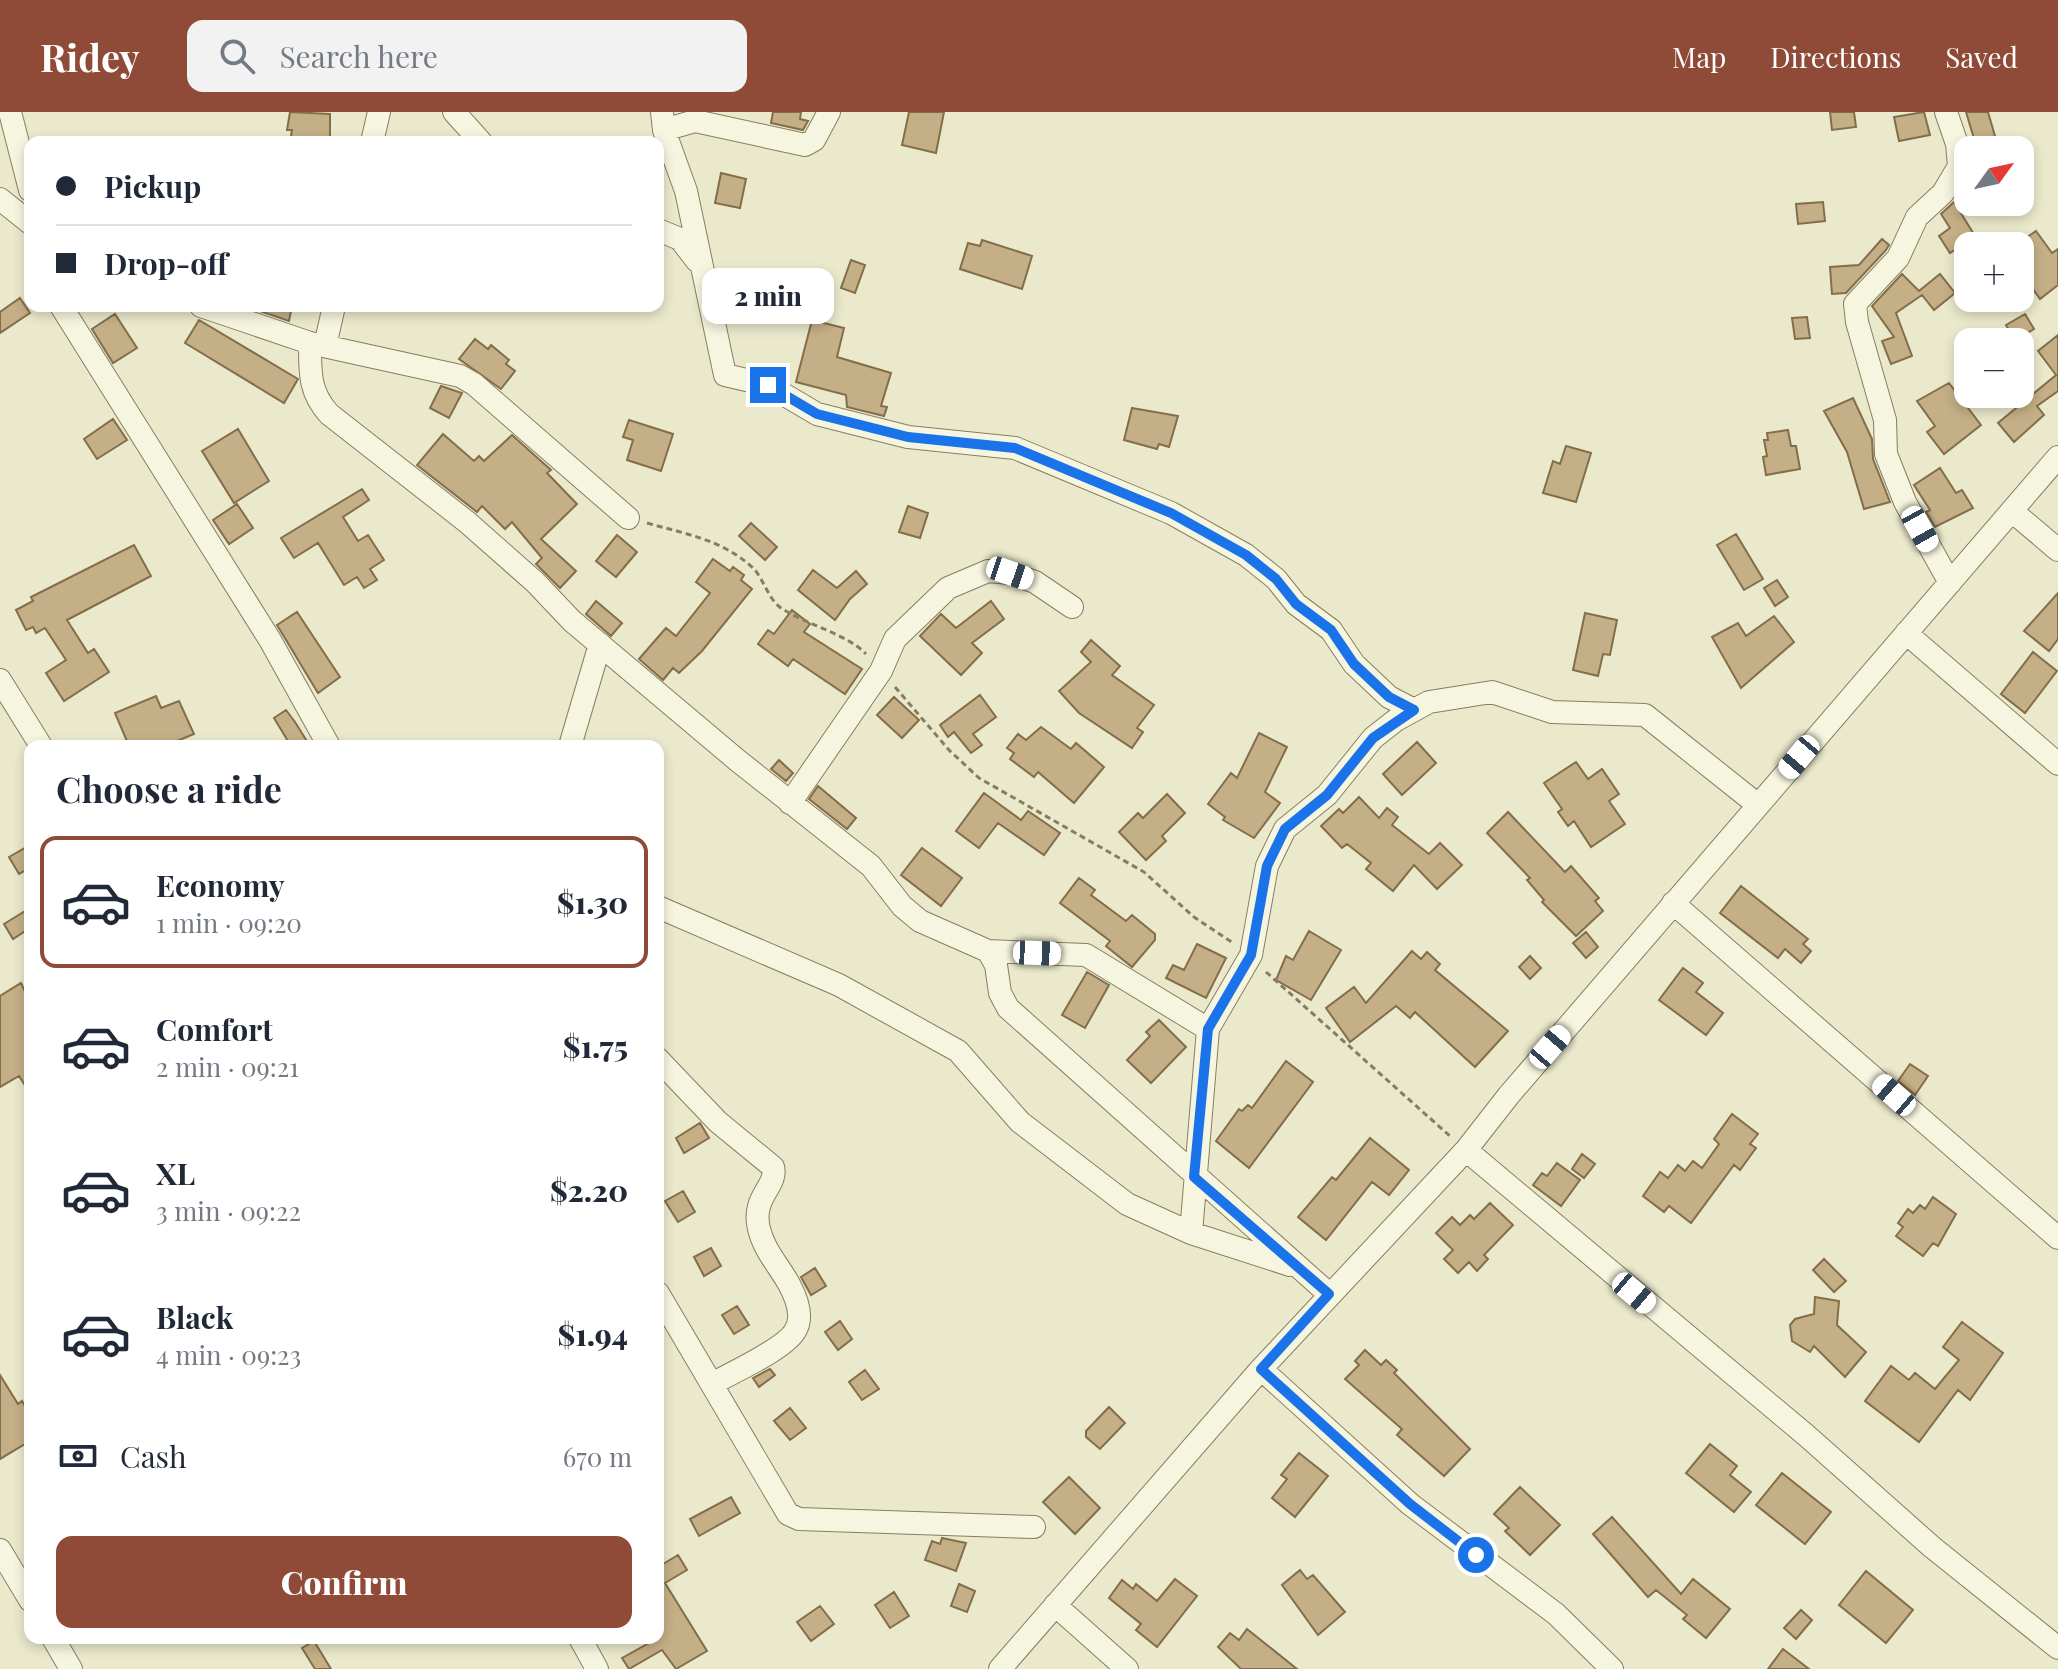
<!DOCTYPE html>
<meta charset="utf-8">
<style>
body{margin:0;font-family:"Playfair Display",serif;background:#f2f2f3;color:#1f2937;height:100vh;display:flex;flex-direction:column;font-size:30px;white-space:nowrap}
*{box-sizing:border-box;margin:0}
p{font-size:26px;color:#747a83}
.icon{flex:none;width:44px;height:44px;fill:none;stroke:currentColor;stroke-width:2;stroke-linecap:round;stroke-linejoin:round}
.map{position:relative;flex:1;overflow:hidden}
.sheet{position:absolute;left:24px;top:628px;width:640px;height:904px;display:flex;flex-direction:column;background:#fff;border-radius:16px;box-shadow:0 4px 12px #0003}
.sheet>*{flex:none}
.top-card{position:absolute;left:24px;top:24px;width:640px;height:176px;border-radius:16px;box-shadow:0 4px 12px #0003;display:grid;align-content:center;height:176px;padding:0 32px;background:#fff}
.needle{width:52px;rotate:57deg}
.buttons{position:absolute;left:1954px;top:24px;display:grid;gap:16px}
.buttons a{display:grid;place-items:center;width:80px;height:80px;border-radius:16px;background:#fff;box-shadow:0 4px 12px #0003;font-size:40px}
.end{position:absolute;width:36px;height:36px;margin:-18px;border:10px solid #1a73e8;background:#fff;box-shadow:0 0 0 4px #fff}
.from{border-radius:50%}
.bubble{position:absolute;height:56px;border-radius:16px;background:#fff;box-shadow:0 4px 12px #0003;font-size:26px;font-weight:800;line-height:56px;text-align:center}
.car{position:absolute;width:24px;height:48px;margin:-24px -12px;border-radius:10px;box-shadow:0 0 6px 2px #0007;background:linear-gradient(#fff 24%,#345 0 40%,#fff 0 76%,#345 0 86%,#fff 0)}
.top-card b{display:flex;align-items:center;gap:28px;height:76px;font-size:30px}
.top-card b+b{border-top:2px solid #e0e1e3}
.top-card i{width:20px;height:20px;background:#1f2937}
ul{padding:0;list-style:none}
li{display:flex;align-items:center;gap:24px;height:132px;margin:0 16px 12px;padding:0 16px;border:4px solid transparent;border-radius:16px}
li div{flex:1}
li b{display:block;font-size:30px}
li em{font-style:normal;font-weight:800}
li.active{border-color:#8f4b38}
li>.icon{width:72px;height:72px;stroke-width:1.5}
h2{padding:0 32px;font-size:36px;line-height:96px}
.pay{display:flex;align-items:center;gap:20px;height:88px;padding:0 32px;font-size:30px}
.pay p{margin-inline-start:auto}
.primary-button{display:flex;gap:16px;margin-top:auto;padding:16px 32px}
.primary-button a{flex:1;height:92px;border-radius:16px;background:#8f4b38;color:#fff;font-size:32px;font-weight:800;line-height:92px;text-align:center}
header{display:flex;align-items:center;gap:48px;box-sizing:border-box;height:112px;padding:0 40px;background:#8f4b38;color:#fff}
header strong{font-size:38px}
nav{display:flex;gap:44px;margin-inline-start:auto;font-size:28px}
.search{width:560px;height:72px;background:#f2f2f3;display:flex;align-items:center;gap:20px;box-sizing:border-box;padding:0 28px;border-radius:16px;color:#747a83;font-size:30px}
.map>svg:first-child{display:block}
.building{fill:#c5af86;stroke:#836e4a;stroke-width:2}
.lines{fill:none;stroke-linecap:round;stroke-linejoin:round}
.minor-casing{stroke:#867e61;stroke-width:24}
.path{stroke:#867e61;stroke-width:3;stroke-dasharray:6 4;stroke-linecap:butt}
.minor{stroke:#f6f5df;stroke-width:22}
.route{stroke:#1a73e8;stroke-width:10}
</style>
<header>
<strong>Ridey</strong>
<div class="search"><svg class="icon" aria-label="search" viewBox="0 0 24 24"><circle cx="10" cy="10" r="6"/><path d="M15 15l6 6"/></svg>Search here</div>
<nav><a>Map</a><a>Directions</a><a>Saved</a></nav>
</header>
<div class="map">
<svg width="2058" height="1557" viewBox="0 0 2058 1557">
<rect width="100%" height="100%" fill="#ebe9cc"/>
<!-- building -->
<path class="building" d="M290,0L330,2V30H290L292,18H287Z
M773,0H801L800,7L808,9L803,18L771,11Z
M909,0H944L936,41L902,33Z
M1830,0H1854L1856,15L1832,18Z
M1924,0L1930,23L1899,29L1894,5Z
M1966,0H1988L1995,24L1975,30Z
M721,61L746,67L740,96L715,91Z
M1823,90L1825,109L1798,112L1796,92Z
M1954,90L1975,124L1950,141L1939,124L1950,116L1941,102Z
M2036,119L2052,141L2058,137V173L2040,187L2025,166L2030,162L2020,149V130Z
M1882,127L1889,133L1886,138L1846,181L1832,182L1830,155L1859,153Z
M982,128L1032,144L1022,177L960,157L968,131L980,134Z
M851,148L865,153L855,181L841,176Z
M1902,162L1919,179L1940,162L1955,181L1934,198L1922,183L1896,201L1912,244L1891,252L1882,229L1894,225L1872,194Z
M20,186L30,201L0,221V200Z
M245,194H292L289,209Z
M115,202L137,236L113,251L92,217Z
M2025,202L2034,217L2015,228L2006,213Z
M1807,205L1810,226L1795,227L1792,206Z
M199,208L298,267L284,291L185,231Z
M812,208L844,216L837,245L891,261L881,294L887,295L884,304L847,295L846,283L796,270Z
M2058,223V279L2037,294L2044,303L2014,330L1998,311L2056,263L2038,239Z
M475,227L488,237L491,233L509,248L506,252L515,259L501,277L459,247Z
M1949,271L1981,313L1944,342L1927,320L1935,314L1917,289Z
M441,274L462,281L449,306L430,296Z
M1853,286L1872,327L1873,347L1890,390L1864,397L1847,340L1824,299Z
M1132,296L1178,304L1169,335L1159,332L1157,337L1124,328Z
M113,307L127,328L97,347L84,327Z
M629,308L673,322L661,359L627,348L633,328L623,325Z
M238,317L269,369L234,391L202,339Z
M1788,318L1791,334H1796L1800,357L1766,363L1763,345L1767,344L1764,328H1768L1767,321Z
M443,322L474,349L479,344L484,349L512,323L551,358L547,361L577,392L541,427L576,459L560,476L536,452L542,446L512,410L505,417L482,394L477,400L417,353Z
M1566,334L1591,341L1576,390L1543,381L1553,349L1560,352Z
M1940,356L1956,381L1962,378L1973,396L1935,415L1926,400L1930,398L1914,373Z
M362,377L369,388L343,405L358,429L368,423L384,448L370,457L377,468L364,476L357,465L344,473L318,431L294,446L281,426Z
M237,392L253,416L229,432L213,408Z
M908,394L928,401L920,426L899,420Z
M751,411L777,435L765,448L739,424Z
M1736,422L1763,467L1744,478L1717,433Z
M617,423L637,440L616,465L596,449Z
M134,433L151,464L67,508L88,541L94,537L109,560L64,589L46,561L66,548L45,516L36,521L33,515L26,518L16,498L33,489L31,485Z
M713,447L730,459L733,455L744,463L741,468L752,477L702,539L679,561L673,556L663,568L639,547L666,516L676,524L710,481L696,470Z
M813,458L837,476L856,459L867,472L850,487L835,508L798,478Z
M1777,468L1788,485L1775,494L1764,476Z
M2058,481V527L2049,539L2024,519Z
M596,489L622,511L611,524L586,502Z
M991,489L1004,507L972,531L982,541L961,563L920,524L941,502L956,516Z
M792,498L810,512L804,520L862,557L845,582L793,547L788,554L758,532L768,518L774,522Z
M297,500L340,565L318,581L277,513Z
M1585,501L1617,508L1610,543L1603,542L1598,564L1573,558Z
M1774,504L1794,530L1741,576L1712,525L1738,511L1746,524Z
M1091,528L1120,554L1112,563L1154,593L1137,616L1143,620L1132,636L1079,601L1059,579L1091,550L1081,540Z
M2033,540L2057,559L2025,601L2001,582Z
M980,583L996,605L973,622L982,633L971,641L954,620L948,625L940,613Z
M156,584L161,596L179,589L194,622L165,634H129L115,601Z
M894,585L919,608L902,626L877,603Z
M286,598L295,610L310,634H291L274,606Z
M1041,615L1071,637L1076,631L1104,655L1074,691L1038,660L1034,665L1010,647L1014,641L1007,636L1018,622L1026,628Z
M1259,621L1287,635L1265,680L1280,691L1254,726L1223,708L1225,705L1208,692L1231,661L1237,666Z
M1417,630L1436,651L1402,683L1383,662Z
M779,648L793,661L786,669L771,657Z
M1576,650L1588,667L1602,657L1619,682L1609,689L1625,712L1591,735L1574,709L1568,714L1558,700L1562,697L1544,671Z
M818,674L856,706L847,717L809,687Z
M984,681L1021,708L1028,699L1060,721L1044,743L998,711L979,736L956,719Z
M1167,682L1185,701L1162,724L1166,729L1146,748L1119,720L1138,701L1143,706Z
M1359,685L1379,706L1387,696L1398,705L1392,713L1429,742L1440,731L1462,753L1437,777L1414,753L1393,779L1366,757L1371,751L1347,732L1342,736L1321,714L1339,697L1343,701Z
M1508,700L1565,760L1571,754L1599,786L1595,789L1603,799L1576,824L1542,790L1544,788L1527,768L1530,766L1487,721Z
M30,733V756L19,762L9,745Z
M922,736L962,766L941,794L901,763Z
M1079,766L1095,778L1091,783L1126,809L1132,803L1155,822V828L1132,855L1106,834L1110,829L1060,791Z
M1741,774L1808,827L1803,832L1811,839L1801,851L1785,837L1778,846L1720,801Z
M30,796V816L13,827L4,812Z
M1309,819L1341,838L1311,888L1276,868L1286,844L1293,848Z
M1586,820L1598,835L1586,846L1573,831Z
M1197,832L1226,846L1206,886L1166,866L1173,853L1184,858Z
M1412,839L1421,847L1427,840L1440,852L1435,858L1508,919L1475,955L1415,900L1410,906L1396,894L1350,930L1326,896L1354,875L1366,891Z
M1530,844L1541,856L1530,867L1519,855Z
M1683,856L1703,871L1696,880L1723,901L1706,923L1659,888Z
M1087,860L1109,873L1085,916L1062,903Z
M21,871L30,890V981L19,964L0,975V884Z
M1159,908L1186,935L1151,971L1127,948L1150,924L1146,920Z
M1286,949L1313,970L1249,1056L1216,1029L1239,997L1242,999L1248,993L1252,996Z
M1910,952L1928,964L1915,983L1898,969Z
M1732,1002L1758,1022L1750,1032L1756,1036L1740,1058L1734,1053L1691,1111L1669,1094L1664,1100L1643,1084L1660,1060L1668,1066L1678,1053L1685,1059L1693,1049L1702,1056L1719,1032L1714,1027Z
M700,1011L709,1026L684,1041L676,1026Z
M1370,1026L1409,1058L1389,1083L1372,1070L1326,1128L1298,1105L1332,1065L1336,1068Z
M1582,1042L1595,1052L1584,1066L1572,1057Z
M1557,1051L1580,1068L1561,1094L1533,1073L1542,1061L1547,1064Z
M683,1079L695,1100L678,1110L665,1089Z
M1933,1085L1956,1102L1938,1134L1933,1131L1923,1144L1896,1124L1903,1115L1898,1111L1908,1097L1913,1101L1920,1093L1925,1097Z
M1490,1091L1513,1113L1484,1143L1488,1147L1477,1159L1469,1150L1458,1161L1444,1147L1453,1138L1436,1121L1452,1105L1460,1113L1470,1103L1474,1107Z
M711,1136L721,1154L704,1164L694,1145Z
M1824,1147L1846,1169L1834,1180L1813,1158Z
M815,1156L826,1174L811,1183L801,1165Z
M1815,1185L1839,1189L1837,1213L1866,1240L1845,1265L1814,1234L1810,1240L1792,1229L1790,1213L1795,1207L1814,1202Z
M737,1194L749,1213L734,1222L722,1203Z
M840,1209L852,1227L838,1238L825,1220Z
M1962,1210L2003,1241L1970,1288L1958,1278L1919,1330L1865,1289L1891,1254L1909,1268L1915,1261L1935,1277L1959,1248L1943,1235Z
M1365,1238L1381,1253L1386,1248L1397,1258L1394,1261L1470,1337L1444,1364L1397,1323L1402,1317L1345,1267L1359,1253L1355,1249Z
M770,1257L775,1263L759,1275L753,1266Z
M865,1258L879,1277L862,1288L849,1270Z
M0,1263L18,1292L22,1289L30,1303V1329L0,1347Z
M1109,1295L1125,1311L1100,1337L1086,1325V1319Z
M790,1296L806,1316L790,1328L774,1309Z
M1710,1332L1737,1354L1730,1363L1751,1380L1734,1400L1686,1361Z
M1299,1341L1328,1364L1295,1405L1272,1386L1287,1367L1281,1363Z
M1782,1361L1831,1400L1805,1432L1756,1393Z
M1069,1365L1100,1396L1075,1422L1043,1390Z
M1520,1375L1560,1413L1530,1443L1505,1419L1509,1416L1494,1402Z
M731,1385L740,1401L699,1424L690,1407Z
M1612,1405L1681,1482L1693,1467L1730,1497L1706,1526L1683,1507L1687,1503L1656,1478L1648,1485L1593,1422Z
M942,1426L966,1431L956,1459L925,1448L932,1429L940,1432Z
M678,1443L687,1458L665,1471L707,1539L676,1557L662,1538L629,1557L622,1546L658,1526V1455Z
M1300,1458L1307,1467L1313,1463L1345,1500L1318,1523L1282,1473Z
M1866,1459L1913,1498L1886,1531L1839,1493Z
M1175,1467L1197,1484L1157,1535L1136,1518L1141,1512L1109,1486L1122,1468L1133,1477L1136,1472L1157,1489Z
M959,1472L975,1479L967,1500L951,1494Z
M894,1480L909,1504L890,1516L875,1493Z
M820,1494L834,1512L811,1529L797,1510Z
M1801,1498L1812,1508L1796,1527L1784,1516Z
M1247,1517L1297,1557H1241L1218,1535L1230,1521L1239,1528Z
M314,1529L331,1557H315L302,1536Z
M1783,1537L1809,1557H1768Z"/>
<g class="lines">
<defs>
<path id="minor" d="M10,0L30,78
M454,0L481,30
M662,0L664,18L686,79L725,263L768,273L817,302L908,325L1015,336L1171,401L1246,443L1276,467L1296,492L1331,518L1354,552L1389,585L1414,598
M1946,0L1957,32L1959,54L1943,81L1917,105L1898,146L1855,192L1857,210L1885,308L1886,342L1905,390L1950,471
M664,18L695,9L805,33L814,28L829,0
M372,30L379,0
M0,87L30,111
M658,118L680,127L697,149
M61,194L270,528L329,634
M201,194L310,231L460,264L474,272L628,406
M310,231C310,260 309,280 329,302L467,410L535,470L572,509L737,648L871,754L902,794L920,809L988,839L996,853L1000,881L1008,896L1329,1182
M325,234L334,194
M2012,399L2058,438
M1906,521L2058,652
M0,568L41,634
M570,634L600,532
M790,691L881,559L895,527L948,476L988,459L1010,461L1035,470L1072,495
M1673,791L2058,1126
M658,795L839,873L958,939L1020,1010L1127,1092L1191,1121L1290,1153
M988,839L1086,843L1208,917
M658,947L718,1010L773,1055C778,1075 751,1084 759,1117C764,1138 779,1154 789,1172C796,1185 804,1205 795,1219C785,1237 731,1261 712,1272
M1466,1038L1807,1324L1932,1435L2058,1536
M1191,1121L1208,917L1251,843L1267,754L1285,717L1327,683L1373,626L1396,608L1429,590L1492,580L1552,600L1645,603L1758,693
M658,1181L788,1402L799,1407L1034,1415
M1261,1257L1410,1392L1556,1502L1612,1557
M0,1438L30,1488
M1055,1493L1127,1557
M53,1526L71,1557
M580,1526L597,1557
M1000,1557L1261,1257L1466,1038L1509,983L2058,345"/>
</defs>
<!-- minor casing -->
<use href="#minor" class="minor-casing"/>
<!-- path -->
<path class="path" d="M647,411C686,422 723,428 753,456C764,467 768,487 781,496C807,513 847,522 866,542
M895,575L949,638L979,666L1144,760L1194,805L1233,831
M1266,860L1451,1025"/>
<!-- minor -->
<use href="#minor" class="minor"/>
</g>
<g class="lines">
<!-- route -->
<path class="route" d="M768,273L817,302L908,325L1015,336L1171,401L1246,443L1276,467L1296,492L1331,518L1354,552L1389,585L1414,598L1373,626L1327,683L1285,717L1267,754L1251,843L1208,917L1194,1065L1329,1182L1261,1257L1410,1392L1476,1443"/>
</g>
</svg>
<div class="buttons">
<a><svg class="needle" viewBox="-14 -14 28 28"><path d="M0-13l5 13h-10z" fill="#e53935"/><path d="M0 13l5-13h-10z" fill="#747a83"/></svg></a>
<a>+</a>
<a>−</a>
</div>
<i class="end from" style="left:1476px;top:1443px"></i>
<i class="end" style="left:768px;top:273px"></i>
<div class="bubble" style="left:702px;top:156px;width:132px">2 min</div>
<i class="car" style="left:1920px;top:417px;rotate:151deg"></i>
<i class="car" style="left:1010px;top:461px;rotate:109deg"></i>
<i class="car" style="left:1799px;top:645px;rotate:220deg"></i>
<i class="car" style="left:1037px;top:841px;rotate:92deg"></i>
<i class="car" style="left:1550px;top:935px;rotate:41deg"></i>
<i class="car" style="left:1894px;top:983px;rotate:311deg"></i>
<i class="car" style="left:1634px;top:1181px;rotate:130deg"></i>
<div class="top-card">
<b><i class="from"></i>Pickup</b>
<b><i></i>Drop-off</b>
</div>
<section class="sheet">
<h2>Choose a ride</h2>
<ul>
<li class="active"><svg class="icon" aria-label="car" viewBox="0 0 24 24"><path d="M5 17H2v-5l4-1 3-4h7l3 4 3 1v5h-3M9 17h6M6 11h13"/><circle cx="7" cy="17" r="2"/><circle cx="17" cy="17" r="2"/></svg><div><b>Economy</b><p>1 min · 09:20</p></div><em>$1.30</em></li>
<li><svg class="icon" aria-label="car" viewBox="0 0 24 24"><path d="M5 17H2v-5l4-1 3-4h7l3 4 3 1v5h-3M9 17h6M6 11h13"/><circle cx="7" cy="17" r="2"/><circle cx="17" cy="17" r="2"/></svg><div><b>Comfort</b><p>2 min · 09:21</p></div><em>$1.75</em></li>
<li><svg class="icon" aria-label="car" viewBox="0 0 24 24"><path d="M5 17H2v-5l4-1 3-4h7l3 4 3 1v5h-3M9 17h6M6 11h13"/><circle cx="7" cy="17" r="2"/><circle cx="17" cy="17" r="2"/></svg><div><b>XL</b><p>3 min · 09:22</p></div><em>$2.20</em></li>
<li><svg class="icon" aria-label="car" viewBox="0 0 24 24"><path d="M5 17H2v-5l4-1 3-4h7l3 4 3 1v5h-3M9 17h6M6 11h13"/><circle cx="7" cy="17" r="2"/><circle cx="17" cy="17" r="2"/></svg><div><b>Black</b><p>4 min · 09:23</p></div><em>$1.94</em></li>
</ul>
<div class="pay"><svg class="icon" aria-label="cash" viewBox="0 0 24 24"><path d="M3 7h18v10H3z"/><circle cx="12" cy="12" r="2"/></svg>Cash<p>670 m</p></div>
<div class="primary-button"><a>Confirm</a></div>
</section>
</div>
